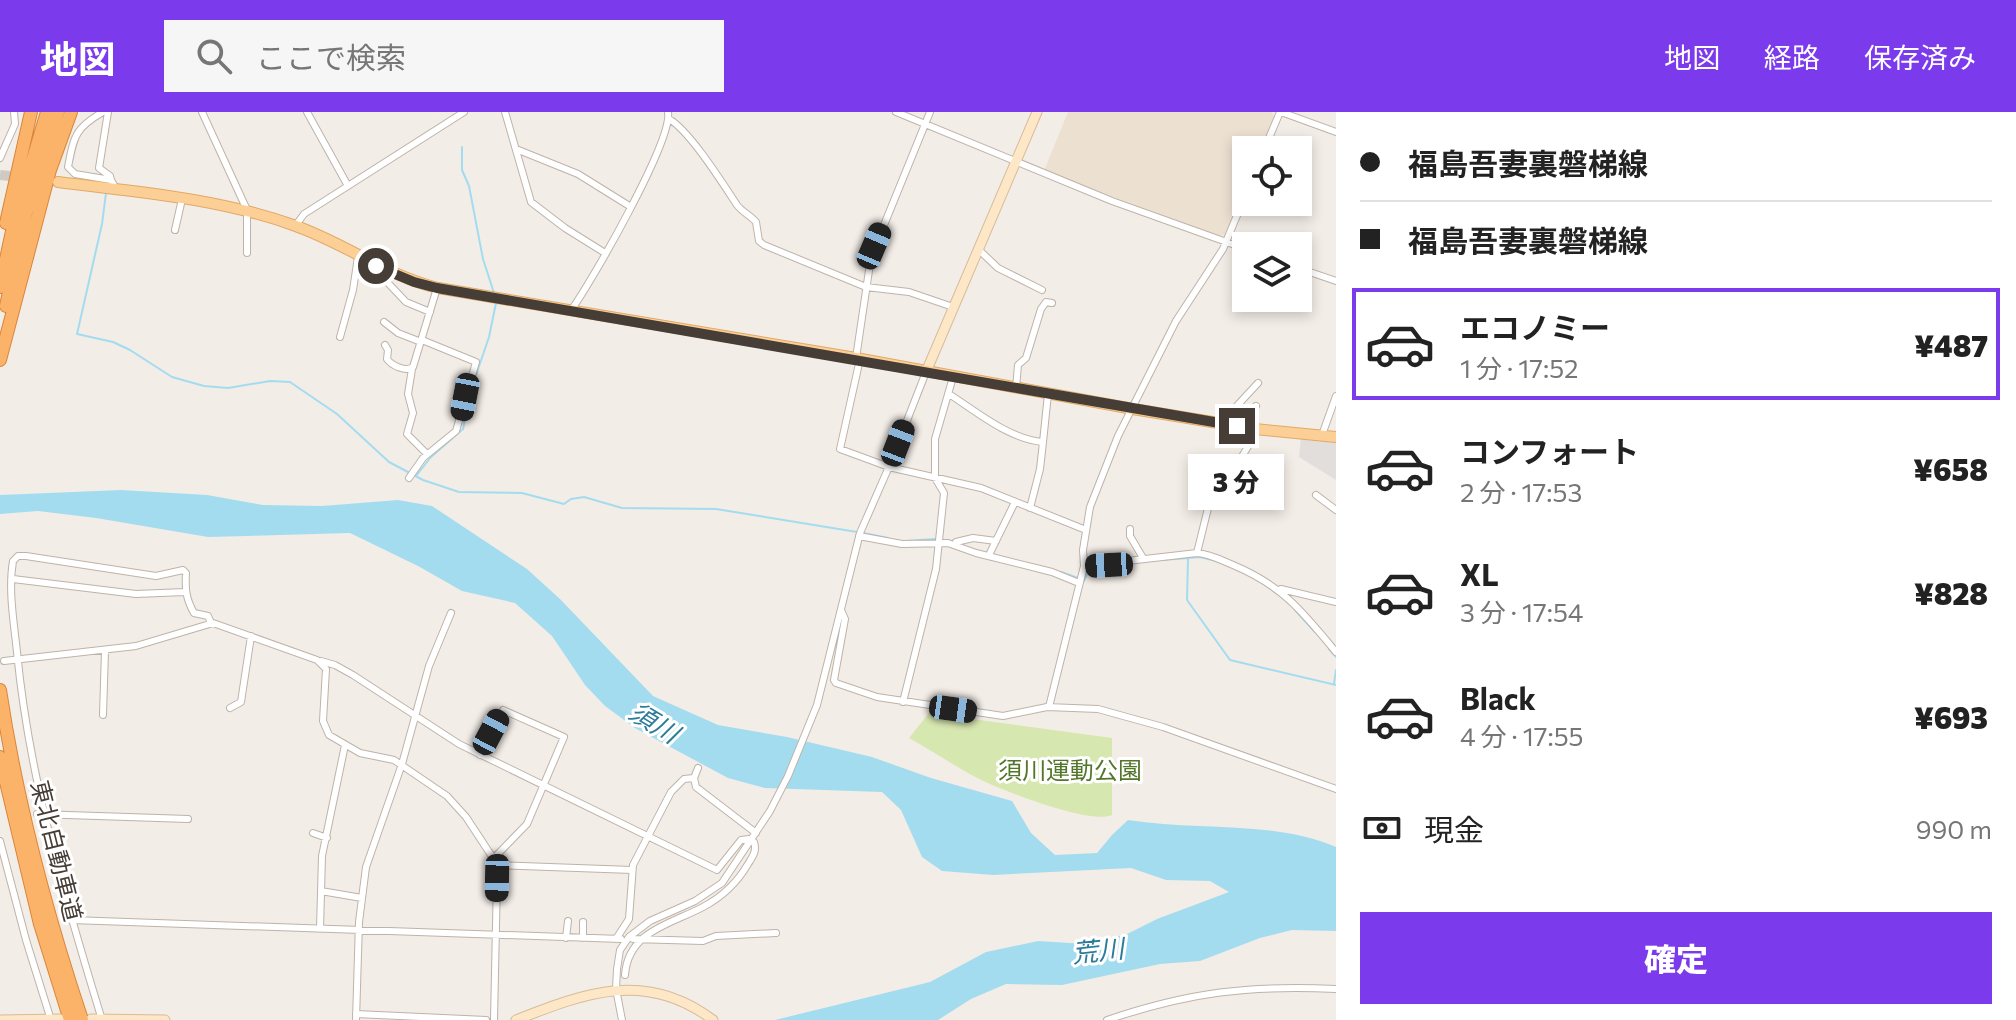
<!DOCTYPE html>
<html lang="ja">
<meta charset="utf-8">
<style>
body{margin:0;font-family:Commissioner,"Noto Sans JP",sans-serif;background:#f6f6f6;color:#222;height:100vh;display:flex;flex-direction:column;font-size:30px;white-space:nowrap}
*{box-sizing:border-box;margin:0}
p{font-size:26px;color:#767676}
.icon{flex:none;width:44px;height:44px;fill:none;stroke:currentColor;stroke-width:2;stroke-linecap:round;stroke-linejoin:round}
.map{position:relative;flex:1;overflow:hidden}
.side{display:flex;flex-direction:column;background:#fff;width:680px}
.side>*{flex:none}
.top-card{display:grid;align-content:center;height:176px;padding:0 24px;background:#fff}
.controls{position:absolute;left:1232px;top:24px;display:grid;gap:16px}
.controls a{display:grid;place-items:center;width:80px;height:80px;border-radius:0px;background:#fff;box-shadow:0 4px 12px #0003;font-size:40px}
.end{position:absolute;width:36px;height:36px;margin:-18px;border:10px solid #463d36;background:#fff;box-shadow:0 0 0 4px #fff}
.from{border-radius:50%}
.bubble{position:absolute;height:56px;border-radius:0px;background:#fff;box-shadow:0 4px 12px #0003;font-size:26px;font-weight:800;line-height:56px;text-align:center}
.car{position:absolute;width:24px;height:48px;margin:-24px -12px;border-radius:10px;box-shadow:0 0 6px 2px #0007;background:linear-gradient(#222 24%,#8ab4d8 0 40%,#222 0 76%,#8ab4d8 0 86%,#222 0)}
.top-card b{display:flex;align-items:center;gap:28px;height:76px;font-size:30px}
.top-card b+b{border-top:2px solid #e0e0e0}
.top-card i{width:20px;height:20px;background:#222}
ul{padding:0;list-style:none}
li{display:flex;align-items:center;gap:24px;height:112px;margin:0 16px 12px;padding:0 8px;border:4px solid transparent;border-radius:0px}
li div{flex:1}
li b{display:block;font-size:30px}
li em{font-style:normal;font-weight:800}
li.current{border-color:#7c3aed}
li>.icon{width:72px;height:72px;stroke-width:1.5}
.pay{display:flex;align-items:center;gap:20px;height:88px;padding:0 24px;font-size:30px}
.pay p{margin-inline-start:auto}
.primary-button{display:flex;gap:16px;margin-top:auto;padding:16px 24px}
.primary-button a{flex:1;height:92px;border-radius:0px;background:#7c3aed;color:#fff;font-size:32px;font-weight:800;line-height:92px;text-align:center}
header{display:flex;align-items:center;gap:48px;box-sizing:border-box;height:112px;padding:0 40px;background:#7c3aed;color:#fff}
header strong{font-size:38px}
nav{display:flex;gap:44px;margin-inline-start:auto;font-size:28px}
.search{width:560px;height:72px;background:#f6f6f6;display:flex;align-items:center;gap:20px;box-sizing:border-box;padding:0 28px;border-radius:0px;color:#767676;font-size:30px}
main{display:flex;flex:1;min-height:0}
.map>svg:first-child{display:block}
.education{fill:#ece0d1}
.green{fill:#d7e7b0}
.parking{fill:#e1dedc}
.water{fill:#a4dcef}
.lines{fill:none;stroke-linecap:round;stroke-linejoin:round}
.stream{stroke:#a4dcef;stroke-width:2}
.primary-tunnel{stroke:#d0cac4;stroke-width:10;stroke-dasharray:10 5;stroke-linecap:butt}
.street-casing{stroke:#beb3a9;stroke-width:8}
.secondary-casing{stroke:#d5bc9a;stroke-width:11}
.primary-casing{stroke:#e1a966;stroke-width:12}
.highway-casing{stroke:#da853a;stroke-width:14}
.street{stroke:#fff;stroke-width:6}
.secondary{stroke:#fde7c6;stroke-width:9}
.primary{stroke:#fccf97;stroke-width:10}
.highway{stroke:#fbb36a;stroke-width:12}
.route{stroke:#463d36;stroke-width:10}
.labels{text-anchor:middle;stroke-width:6;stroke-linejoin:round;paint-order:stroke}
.park-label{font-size:24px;fill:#53762a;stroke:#fff}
.street-label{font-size:24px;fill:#463d36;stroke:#fff}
.water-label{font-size:26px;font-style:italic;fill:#2c7b98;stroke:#fff}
</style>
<header>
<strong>地図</strong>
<div class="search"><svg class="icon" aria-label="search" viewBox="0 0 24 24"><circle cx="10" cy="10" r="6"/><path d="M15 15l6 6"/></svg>ここで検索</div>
<nav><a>地図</a><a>経路</a><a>保存済み</a></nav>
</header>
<main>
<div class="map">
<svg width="1336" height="908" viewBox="0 0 1336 908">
<rect width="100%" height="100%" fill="#f3ede7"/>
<!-- education -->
<path class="education" d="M1068,0H1272L1274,5L1261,38H1246V74L1227,122L1219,124L1044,59Z"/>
<!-- green -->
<path class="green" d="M929,601L1112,626V703C1092,712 1019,684 997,675C967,663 938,642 909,626Z"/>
<!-- parking -->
<path class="parking" d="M1301,325L1336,329V368L1299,345Z"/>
<!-- water -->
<path class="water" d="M121,378L207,383L263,393L322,394L398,388L432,394L527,457L560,487L653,584L718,613L787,625L872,645L931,666L1012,689L1031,721L1055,743L1097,741L1112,723L1128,708C1196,719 1272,708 1336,735V819L1292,818L1260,826L1200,849L1160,852L1062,873L1006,872L971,887L938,908H775L930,870L986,840L1038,829L1086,832L1127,822L1157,807L1229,780L1210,769L1166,768L1131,756L993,763L942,759L922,745L901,698L882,680L765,676L728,666L635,616L605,594L585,573L552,524L515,491L462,479L418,454L350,421L208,425L96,406L38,399L0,402V383Z"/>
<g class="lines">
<!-- stream -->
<path class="stream" d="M462,35V58L469,74L483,147L494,181
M92,62L105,64
M106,81L102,112L77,222L113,230L130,238L172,265L204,274L228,276L270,269L290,270L337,302L389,350L423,368L459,380L522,381L564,392L571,387L584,385L622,396L716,397L857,420
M475,266L489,225L496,191
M416,364L431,345L463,317L471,279
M863,421L888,426
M906,429L935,427
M1188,447L1187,488L1230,548L1336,573
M1163,448L1200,445L1220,450
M1061,460L1078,466
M1084,469L1089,458L1133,451
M1268,475L1279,483
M1295,498L1315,520
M1329,537L1336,545
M1334,572L1336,558"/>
<!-- primary-tunnel -->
<path class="primary-tunnel" d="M0,63L22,65"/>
<defs>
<path id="street" d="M103,0C75,16 74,24 68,55L75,62L111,68L116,77
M108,0L99,56L110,64L111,68
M202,0L247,98V141
M307,0L348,74
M505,0L531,90L565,116L605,141
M896,0L1112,89L1246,137
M1281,0L1336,20
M669,7C690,19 723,72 737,93C742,100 750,103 756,110L759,129L764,133L866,175L909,180L953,195
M516,37L578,62L631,95
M1264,38L1280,0
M0,46L15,12L14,0
M296,113L304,102L464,0
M175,118L182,87
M978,137L998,156L1042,178
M1298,156L1336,169
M388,171L406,190L430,200
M572,197C592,169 673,28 668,0
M384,210L398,221L421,230
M340,225L353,178L358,145
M385,233L388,238L387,247C392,254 406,260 413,255L437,176
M856,246L871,145L930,0
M860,247L840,337L889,355L981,376L1086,418
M412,257L408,282L413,301L407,322L427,342
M1016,276L1018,253L1026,246L1041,197L1046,190L1052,191
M949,282C977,300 1009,327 1043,330L1048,282
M1221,311L1258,271
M1237,314L1256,294
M1322,323L1336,284
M409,366L423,346L456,319L476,250L422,228
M1316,383L1336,398
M1030,396L1040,357L1043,330
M1130,417V424L1143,446
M859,424L902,432L948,431L976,441L1052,460L1079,471
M956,430L973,426L996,429
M990,441L1015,390
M1197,441L1209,392L1217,376L1234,358L1253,326L1255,317
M1084,454L1197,441C1210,442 1221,448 1233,453C1283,474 1302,499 1336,540
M13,467L136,482L185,480
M1281,477L1336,490
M841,498L845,507L834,568L836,571L877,585L1003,604L1047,595L1098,597L1163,615L1336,677
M4,549L136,534L213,511L317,548L326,557L323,609L329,623L360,641L394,648L447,684L466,705L491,743L497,766L494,908
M321,549L335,553L353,563L459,632L717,758L741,728L749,727L754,730C757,739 753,744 748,752C737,771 722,785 703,795C671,812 628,819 625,863
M903,590L936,457L944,381L935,366V327L953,265
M1049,595L1084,454L1083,438L1090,395L1118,324L1176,209L1223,137L1246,82
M230,596L241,590L251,524
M103,603L105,539
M480,643L503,598L564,625L527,712L493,747
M698,656L694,666L696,675L756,721
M37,702L188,707
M313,721L327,726
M0,729L26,828L51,908
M495,753L632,758
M321,779L362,786
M71,808L621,827
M320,817L322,744L345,633
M566,826L568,809
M583,826V810
M616,827L629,807L633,753L671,680L684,667L694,666
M633,827L703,829L716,824L776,821
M356,902L486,908
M102,908C65,787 29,666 17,540C14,511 8,478 13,449L18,444H26L156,464L183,458L186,461C185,477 186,487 194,501L208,504L211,511
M356,908L359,810L366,755L402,652L429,554L451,501
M622,908L616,877L617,857L620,838L629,825L650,809L695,789L722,771L770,699L788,664L817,593L860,421L888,357L926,260
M1107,908C1190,880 1249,873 1336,877"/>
<path id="secondary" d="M926,260L1037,0
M91,907L165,908
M0,908L62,907
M516,908C585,881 646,857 713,908"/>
<path id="primary" d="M58,70C137,80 218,86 293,113C343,130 385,163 438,176L856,246L1133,297L1255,317L1336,325"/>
<path id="highway" d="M6,111L31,0
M0,175L14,110L47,0
M6,194L26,101L58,0
M0,248L50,58L71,0
M0,578C17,691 46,800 82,908
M0,645L40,812L70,908"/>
</defs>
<!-- street casing -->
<use href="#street" class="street-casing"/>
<!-- secondary casing -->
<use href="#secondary" class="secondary-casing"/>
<!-- primary casing -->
<use href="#primary" class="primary-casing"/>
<!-- highway casing -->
<use href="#highway" class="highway-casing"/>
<!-- street -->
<use href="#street" class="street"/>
<!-- secondary -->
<use href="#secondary" class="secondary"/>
<!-- primary -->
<use href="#primary" class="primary"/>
<!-- highway -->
<use href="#highway" class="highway"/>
</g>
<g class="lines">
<!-- route -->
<path class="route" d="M376,154L414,170L437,176L1237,314"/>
</g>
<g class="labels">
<!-- park labels -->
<g class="park-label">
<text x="1070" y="667">須川運動公園</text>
</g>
<!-- street labels -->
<g class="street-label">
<text transform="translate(56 739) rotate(76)" y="8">東北自動車道</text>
</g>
<!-- water labels -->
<g class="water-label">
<text transform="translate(654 611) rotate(31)" y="9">須川</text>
<text transform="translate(1098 839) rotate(-6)" y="9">荒川</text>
</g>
</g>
</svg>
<div class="controls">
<a><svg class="icon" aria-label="locate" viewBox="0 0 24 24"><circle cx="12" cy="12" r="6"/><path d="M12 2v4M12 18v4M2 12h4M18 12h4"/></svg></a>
<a><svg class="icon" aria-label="layers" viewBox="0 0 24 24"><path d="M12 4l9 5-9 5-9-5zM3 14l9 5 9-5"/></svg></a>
</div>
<i class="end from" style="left:376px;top:154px"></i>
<i class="end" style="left:1237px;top:314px"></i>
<div class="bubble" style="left:1188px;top:342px;width:96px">3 分</div>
<i class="car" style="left:874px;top:134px;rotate:23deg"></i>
<i class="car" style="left:465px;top:285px;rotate:191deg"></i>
<i class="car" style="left:898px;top:331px;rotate:21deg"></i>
<i class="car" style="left:1109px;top:453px;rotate:267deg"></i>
<i class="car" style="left:953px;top:597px;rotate:98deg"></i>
<i class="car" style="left:491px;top:620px;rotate:28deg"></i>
<i class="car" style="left:497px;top:766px;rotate:181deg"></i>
</div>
<section class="side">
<div class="top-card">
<b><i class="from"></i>福島吾妻裏磐梯線</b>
<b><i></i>福島吾妻裏磐梯線</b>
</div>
<ul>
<li class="current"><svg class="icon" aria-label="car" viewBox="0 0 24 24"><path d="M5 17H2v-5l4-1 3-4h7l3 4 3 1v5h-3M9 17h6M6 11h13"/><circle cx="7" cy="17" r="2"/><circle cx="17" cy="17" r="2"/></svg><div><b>エコノミー</b><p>1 分 · 17:52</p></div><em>¥487</em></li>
<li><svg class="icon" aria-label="car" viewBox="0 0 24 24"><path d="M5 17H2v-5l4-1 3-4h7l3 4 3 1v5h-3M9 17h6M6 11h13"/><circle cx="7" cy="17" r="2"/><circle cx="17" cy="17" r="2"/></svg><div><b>コンフォート</b><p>2 分 · 17:53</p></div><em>¥658</em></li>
<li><svg class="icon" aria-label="car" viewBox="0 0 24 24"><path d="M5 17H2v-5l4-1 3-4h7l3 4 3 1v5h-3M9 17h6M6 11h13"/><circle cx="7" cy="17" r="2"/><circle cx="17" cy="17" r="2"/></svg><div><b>XL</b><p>3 分 · 17:54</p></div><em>¥828</em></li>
<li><svg class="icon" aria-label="car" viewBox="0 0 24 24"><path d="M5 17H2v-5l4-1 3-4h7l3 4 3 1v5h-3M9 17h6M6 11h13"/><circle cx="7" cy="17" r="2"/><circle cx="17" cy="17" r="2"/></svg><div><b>Black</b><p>4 分 · 17:55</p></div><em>¥693</em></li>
</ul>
<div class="pay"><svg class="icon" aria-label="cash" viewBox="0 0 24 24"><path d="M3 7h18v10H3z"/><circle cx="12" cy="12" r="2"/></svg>現金<p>990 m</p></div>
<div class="primary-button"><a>確定</a></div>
</section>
</main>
